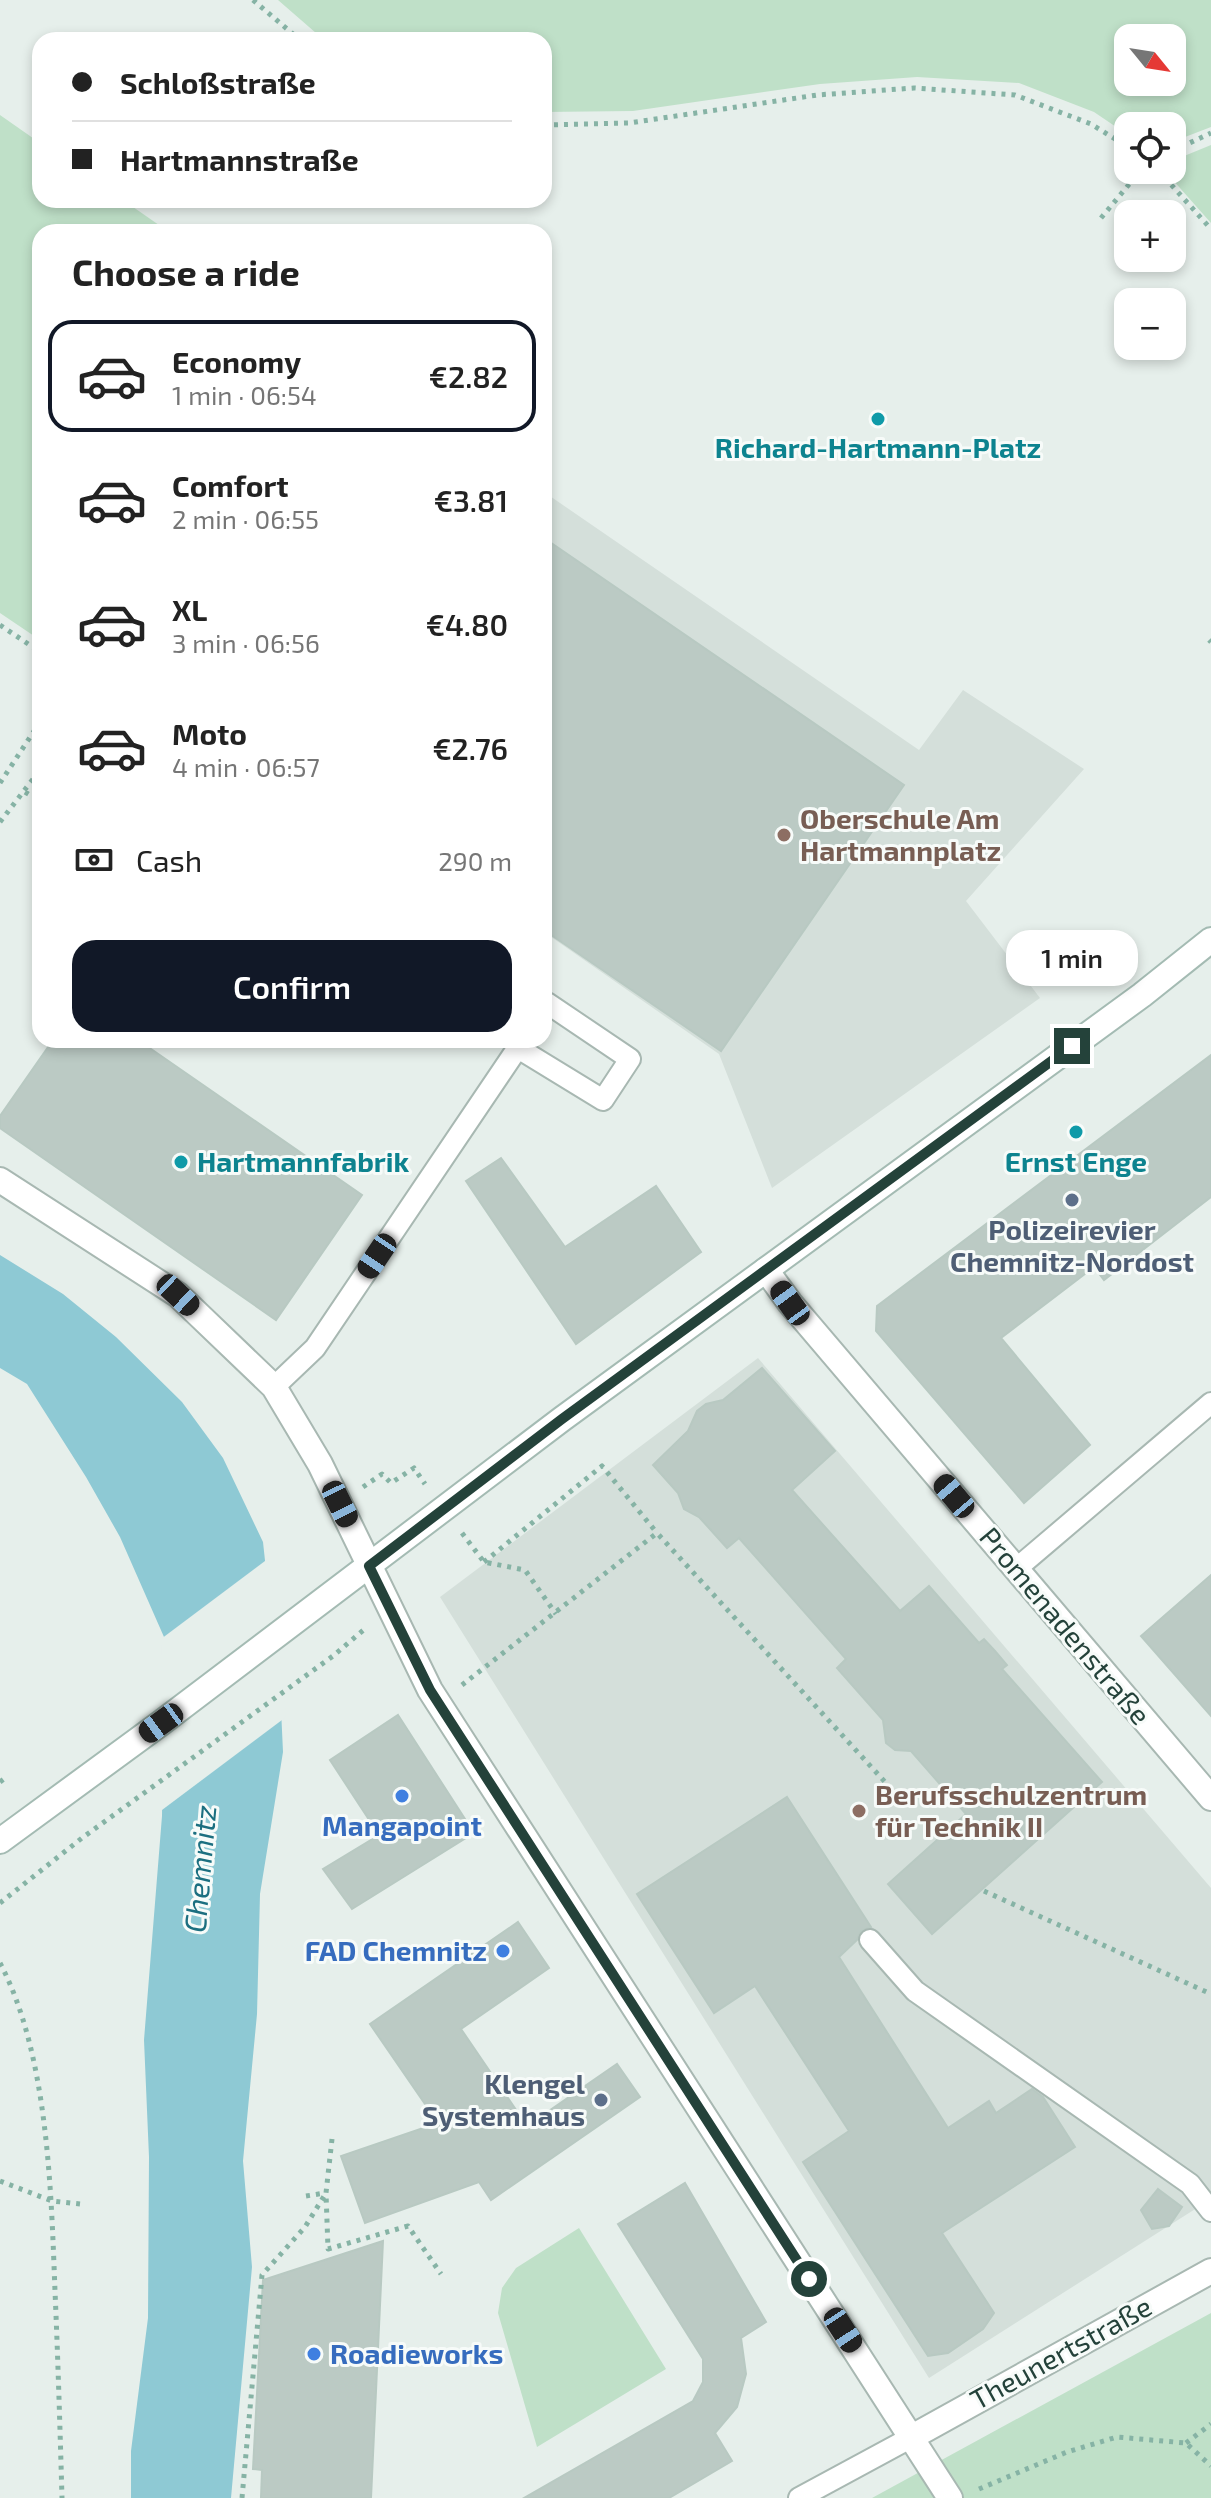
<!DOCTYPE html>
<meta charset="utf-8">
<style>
body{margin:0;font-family:"Exo 2",sans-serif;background:#f6f6f6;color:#222;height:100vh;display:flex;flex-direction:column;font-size:30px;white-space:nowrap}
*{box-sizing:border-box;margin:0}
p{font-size:26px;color:#767676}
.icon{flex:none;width:44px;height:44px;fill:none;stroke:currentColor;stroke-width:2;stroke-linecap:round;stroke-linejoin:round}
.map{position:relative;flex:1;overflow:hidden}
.drawer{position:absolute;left:32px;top:224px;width:520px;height:824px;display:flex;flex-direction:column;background:#fff;border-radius:24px;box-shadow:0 4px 12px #0003}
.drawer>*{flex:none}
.banner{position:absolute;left:32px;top:32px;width:520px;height:176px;border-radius:24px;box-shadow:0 4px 12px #0003;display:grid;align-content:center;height:176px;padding:0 40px;background:#fff}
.needle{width:52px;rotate:120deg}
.fabs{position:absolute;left:1114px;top:24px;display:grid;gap:16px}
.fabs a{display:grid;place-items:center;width:72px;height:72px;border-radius:16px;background:#fff;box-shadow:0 4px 12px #0003;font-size:40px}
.end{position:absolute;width:36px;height:36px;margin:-18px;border:10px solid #24423a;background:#fff;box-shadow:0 0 0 4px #fff}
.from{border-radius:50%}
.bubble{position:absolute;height:56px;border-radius:24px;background:#fff;box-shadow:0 4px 12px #0003;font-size:26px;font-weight:600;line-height:56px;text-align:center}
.car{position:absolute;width:24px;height:48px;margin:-24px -12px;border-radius:10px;box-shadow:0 0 6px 2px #0007;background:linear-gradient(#222 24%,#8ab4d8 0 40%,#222 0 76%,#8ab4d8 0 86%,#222 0)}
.banner b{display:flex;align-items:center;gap:28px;height:76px;font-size:30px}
.banner b+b{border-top:2px solid #e0e0e0}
.banner i{width:20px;height:20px;background:#222}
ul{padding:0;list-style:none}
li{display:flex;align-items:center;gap:24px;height:112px;margin:0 16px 12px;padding:0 24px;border:4px solid transparent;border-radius:24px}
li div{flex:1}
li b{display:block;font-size:30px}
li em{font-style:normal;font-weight:600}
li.selected{border-color:#111827}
li>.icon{width:72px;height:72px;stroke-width:1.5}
h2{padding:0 40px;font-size:36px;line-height:96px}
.pay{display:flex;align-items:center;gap:20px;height:88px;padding:0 40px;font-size:30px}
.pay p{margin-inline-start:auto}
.button{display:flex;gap:16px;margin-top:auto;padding:16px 40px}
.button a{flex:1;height:92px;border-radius:24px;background:#111827;color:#fff;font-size:32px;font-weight:600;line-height:92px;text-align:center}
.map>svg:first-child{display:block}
.built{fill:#d4dfda}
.green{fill:#bfe0c8;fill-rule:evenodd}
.water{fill:#8ec9d4}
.pier{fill:#e6efeb}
.building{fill:#bbcac4;stroke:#b8c9c2;stroke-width:2}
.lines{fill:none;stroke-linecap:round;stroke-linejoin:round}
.service-casing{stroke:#a8b8b2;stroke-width:24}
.minor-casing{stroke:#a8b8b2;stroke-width:28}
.secondary-casing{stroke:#a4bbb3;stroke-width:28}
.path{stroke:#86b3a5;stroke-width:5;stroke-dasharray:4 6;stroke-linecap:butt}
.service{stroke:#fff;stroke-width:20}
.minor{stroke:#fff;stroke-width:24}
.secondary{stroke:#fff;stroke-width:24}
.route{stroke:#24423a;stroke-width:10}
.culture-dot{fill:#0f9aa8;stroke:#f7fbf9;stroke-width:3}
.education-dot{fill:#8d6e63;stroke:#f7fbf9;stroke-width:3}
.service-dot{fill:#5c6f8a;stroke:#f7fbf9;stroke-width:3}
.shop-dot{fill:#3f7fe0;stroke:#f7fbf9;stroke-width:3}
.labels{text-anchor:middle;stroke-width:6;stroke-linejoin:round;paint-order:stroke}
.culture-label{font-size:28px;font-weight:bold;fill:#0d838f;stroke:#f7fbf9}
.education-label{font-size:28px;font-weight:bold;fill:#785e54;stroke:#f7fbf9;text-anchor:start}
.service-label{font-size:28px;font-weight:bold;fill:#4e5e75;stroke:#f7fbf9}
.street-label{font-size:28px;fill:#24423a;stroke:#f7fbf9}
.shop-label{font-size:28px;font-weight:bold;fill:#366cbe;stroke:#f7fbf9}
.water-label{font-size:30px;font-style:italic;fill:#1c6f80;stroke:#f7fbf9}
</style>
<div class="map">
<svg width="1211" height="2498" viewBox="0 0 1211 2498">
<rect width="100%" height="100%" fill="#e6efeb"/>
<!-- built -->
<path class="built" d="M544,492L919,750L963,690L1084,769L966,901L1040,998L772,1188L719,1054L544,932Z
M758,1358L1211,1888V2199L929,2378L440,1597Z"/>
<!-- green -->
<path class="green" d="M278,0H1211V127L1172,142V126H1128V135L1094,112L1019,83L917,77L820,84L633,111L544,112V40H324ZM1172,38V82H1128V38Z
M0,115L40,143V200H123L169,232H40V640L0,613Z
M1211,145V223L1164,170H1172V161Z
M579,2228L666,2369L537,2447L498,2313L502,2288L516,2268Z
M1211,2313V2498H872Z"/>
<!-- water -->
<path class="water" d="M0,1255L63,1294L116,1337L182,1402L223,1458L263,1542L281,1709L283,1752L260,1894L257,2014L243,2161L252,2267L231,2498H131V2451L148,2318L149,2157L144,2040L162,1816L164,1637L120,1537L86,1477L27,1384L0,1368Z"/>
<!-- pier -->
<path class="pier" d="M269,1558L286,1717L162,1810L161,1639Z"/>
<!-- building -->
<path class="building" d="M544,538L904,785L721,1051L544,930Z
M53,1040H138L362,1195L276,1320L0,1128V1116Z
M1211,1055V1197L1104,1280L1094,1267L1001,1338L1090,1445L1024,1503L876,1331L877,1306Z
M501,1158L565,1247L656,1186L701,1252L576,1344L466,1181Z
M762,1368L835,1451L792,1490L900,1611L929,1586L979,1643L984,1639L995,1651L1007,1665L1002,1669L1102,1782L932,1934L888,1884L966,1814L911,1751L895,1750L886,1743L883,1720L837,1668L846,1659L739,1538L727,1548L699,1517L684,1509L678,1493L653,1465L688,1431L697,1411L706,1404L723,1400Z
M1211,1575V1716L1141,1636Z
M398,1715L474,1833L352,1909L323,1869L379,1835L330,1760Z
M787,1797L871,1927L861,1931L857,1940L839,1957L948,2128L989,2101L996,2113L1032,2089L1043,2097L1075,2147L942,2233L994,2313L983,2329L948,2353L928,2356L803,2162L849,2131L755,1986L714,2013L637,1894Z
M518,1922L549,1968L461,2029L527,2126L617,2064L640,2097L491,2200L479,2182L365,2223L341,2156L438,2123L370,2024Z
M685,2183L766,2322L741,2338L746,2374L737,2407L715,2433L732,2461L669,2498H524L693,2401L703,2382V2359L618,2224Z
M1158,2189L1182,2207L1169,2226L1152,2229L1141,2210Z
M383,2241L371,2498H261L262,2470L253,2469L263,2280Z"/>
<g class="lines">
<defs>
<path id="service" d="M518,1048L603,1100L630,1059L547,1003L544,1008
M274,1387L315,1348L523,1040
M1016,1569L1211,1403
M870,1940L915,1991L1190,2184L1211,2211
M799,2498L912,2437"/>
<path id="minor" d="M0,1180L178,1295L274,1387L320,1464L430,1690L950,2498
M766,1270L790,1303L1211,1798
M912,2437L1211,2271"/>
<path id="secondary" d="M0,1841L161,1723L562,1419L1142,995L1211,940"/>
</defs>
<!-- service casing -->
<use href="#service" class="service-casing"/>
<!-- minor casing -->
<use href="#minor" class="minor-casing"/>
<!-- secondary casing -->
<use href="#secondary" class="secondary-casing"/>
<!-- path -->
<path class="path" d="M253,0L300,40
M544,125L629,123L817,95L914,88L1015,95L1091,124L1128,147
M1172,151L1211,133
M1158,170L1211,229
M1101,218L1141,170
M0,625L40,652
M1209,640L1211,642
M0,783L40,722
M25,792L40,801
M0,822L40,770
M363,1487L382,1474L391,1483L414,1468L425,1484
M462,1533L484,1562L525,1570L556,1614
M484,1562L602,1466L657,1533
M462,1685L657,1533L897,1795
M0,1782L4,1779
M984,1891L1211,1994
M0,1903L82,1838L333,1656L367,1627
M0,1963C48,2054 51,2189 55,2291C58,2360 60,2429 62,2498
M332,2139L326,2193L328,2249L408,2226L441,2274
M0,2181L52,2201L80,2204
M306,2196L325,2193
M1186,2443L1211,2424
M979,2489L1067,2452L1117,2437L1186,2443L1211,2466
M242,2498L262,2275L305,2227L326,2193"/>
<!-- service -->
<use href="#service" class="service"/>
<!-- minor -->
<use href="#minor" class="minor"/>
<!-- secondary -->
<use href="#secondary" class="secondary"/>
</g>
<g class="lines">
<!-- route -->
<path class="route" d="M809,2279L430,1690L369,1566L562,1419L1072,1046"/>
</g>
<!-- markers -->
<g class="culture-dot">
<circle cx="878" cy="419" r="8"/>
<circle cx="1076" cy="1132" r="8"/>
<circle cx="181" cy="1162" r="8"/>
</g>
<g class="education-dot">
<circle cx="784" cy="835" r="8"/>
<circle cx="859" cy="1811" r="8"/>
</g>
<g class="service-dot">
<circle cx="1072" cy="1200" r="8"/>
<circle cx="601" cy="2100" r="8"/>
</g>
<g class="shop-dot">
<circle cx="402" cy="1796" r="8"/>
<circle cx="503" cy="1951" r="8"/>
<circle cx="314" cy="2354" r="8"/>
</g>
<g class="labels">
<!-- culture labels -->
<g class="culture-label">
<text x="878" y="458">Richard-Hartmann-Platz</text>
<text x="197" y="1172" text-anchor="start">Hartmannfabrik</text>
<text x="1076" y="1172">Ernst Enge</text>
</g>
<!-- education labels -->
<g class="education-label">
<text x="800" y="829">Oberschule Am<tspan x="800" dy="32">Hartmannplatz</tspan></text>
<text x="875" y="1805">Berufsschulzentrum<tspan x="875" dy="32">für Technik II</tspan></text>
</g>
<!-- service labels -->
<g class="service-label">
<text x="1072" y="1240">Polizeirevier<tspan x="1072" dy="32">Chemnitz-Nordost</tspan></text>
<text x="585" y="2094" text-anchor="end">Klengel<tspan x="585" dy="32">Systemhaus</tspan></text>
</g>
<!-- street labels -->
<g class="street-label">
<text transform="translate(1065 1626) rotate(50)" y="10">Promenadenstraße</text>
<text transform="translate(1061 2353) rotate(-29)" y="10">Theunertstraße</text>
</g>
<!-- shop labels -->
<g class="shop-label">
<text x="402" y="1836">Mangapoint</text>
<text x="487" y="1961" text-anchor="end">FAD Chemnitz</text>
<text x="330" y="2364" text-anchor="start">Roadieworks</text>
</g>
<!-- water labels -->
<g class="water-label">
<text transform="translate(201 1869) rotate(-85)" y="10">Chemnitz</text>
</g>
</g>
</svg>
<div class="fabs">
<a><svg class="needle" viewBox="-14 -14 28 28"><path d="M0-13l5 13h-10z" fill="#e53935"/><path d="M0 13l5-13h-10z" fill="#767676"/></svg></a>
<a><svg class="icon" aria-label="locate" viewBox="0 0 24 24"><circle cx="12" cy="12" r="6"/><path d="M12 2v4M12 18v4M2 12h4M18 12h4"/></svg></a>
<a>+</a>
<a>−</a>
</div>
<i class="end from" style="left:809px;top:2279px"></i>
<i class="end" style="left:1072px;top:1046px"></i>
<div class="bubble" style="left:1006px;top:930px;width:132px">1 min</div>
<i class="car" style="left:377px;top:1256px;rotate:214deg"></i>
<i class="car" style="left:178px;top:1295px;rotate:133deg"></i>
<i class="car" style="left:790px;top:1303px;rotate:324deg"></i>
<i class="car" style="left:954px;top:1496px;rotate:320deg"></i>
<i class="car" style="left:340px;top:1504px;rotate:154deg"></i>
<i class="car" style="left:161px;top:1723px;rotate:234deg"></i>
<i class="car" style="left:843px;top:2330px;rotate:147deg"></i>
<div class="banner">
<b><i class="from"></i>Schloßstraße</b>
<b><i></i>Hartmannstraße</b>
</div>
<section class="drawer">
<h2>Choose a ride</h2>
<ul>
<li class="selected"><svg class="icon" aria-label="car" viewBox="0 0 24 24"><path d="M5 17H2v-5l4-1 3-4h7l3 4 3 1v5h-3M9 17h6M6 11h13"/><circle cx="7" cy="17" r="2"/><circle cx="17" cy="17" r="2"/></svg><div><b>Economy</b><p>1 min · 06:54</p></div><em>€2.82</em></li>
<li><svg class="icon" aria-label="car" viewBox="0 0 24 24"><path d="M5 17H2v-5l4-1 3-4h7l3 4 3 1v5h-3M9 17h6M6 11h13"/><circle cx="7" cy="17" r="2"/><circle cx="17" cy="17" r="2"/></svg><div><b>Comfort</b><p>2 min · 06:55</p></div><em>€3.81</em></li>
<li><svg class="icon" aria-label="car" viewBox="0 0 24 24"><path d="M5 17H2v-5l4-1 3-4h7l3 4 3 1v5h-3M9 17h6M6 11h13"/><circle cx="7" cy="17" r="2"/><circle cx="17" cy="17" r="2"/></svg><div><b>XL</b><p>3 min · 06:56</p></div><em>€4.80</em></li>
<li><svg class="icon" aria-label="car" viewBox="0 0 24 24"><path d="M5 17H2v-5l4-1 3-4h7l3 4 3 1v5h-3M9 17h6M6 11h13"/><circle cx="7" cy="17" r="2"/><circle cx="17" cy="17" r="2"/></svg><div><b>Moto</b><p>4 min · 06:57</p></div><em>€2.76</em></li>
</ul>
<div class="pay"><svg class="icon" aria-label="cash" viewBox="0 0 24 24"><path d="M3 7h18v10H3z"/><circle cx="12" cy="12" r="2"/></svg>Cash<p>290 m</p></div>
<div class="button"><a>Confirm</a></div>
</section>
</div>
